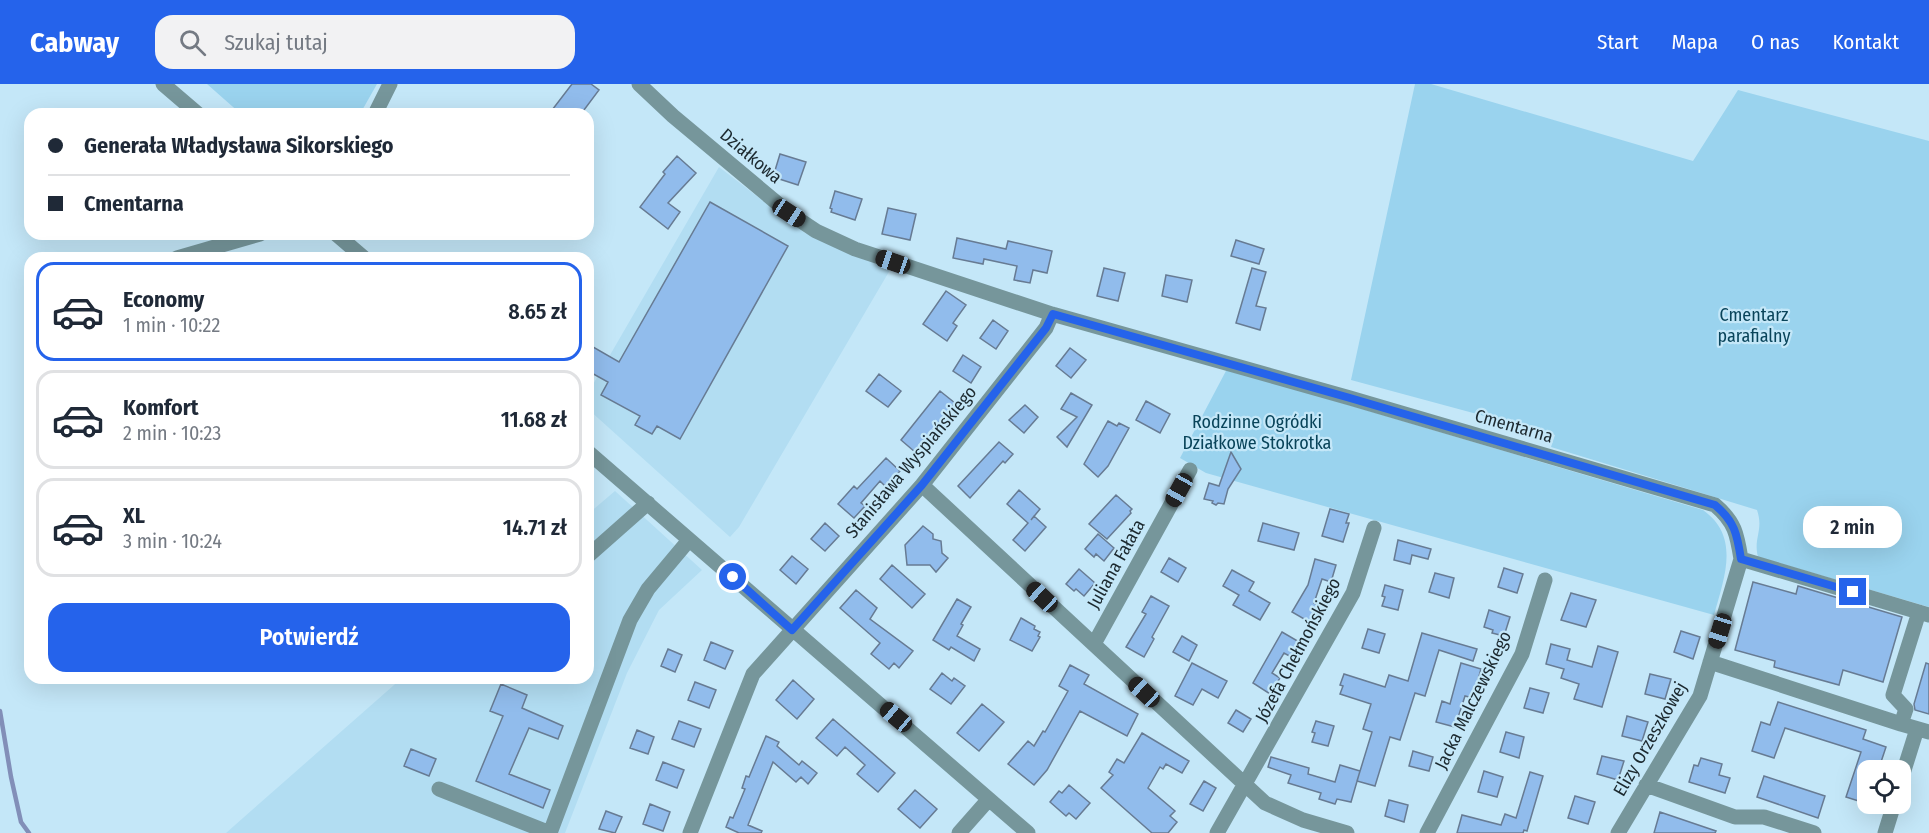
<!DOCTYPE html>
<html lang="pl">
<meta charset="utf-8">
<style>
body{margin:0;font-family:"Fira Sans Condensed",sans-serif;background:#f2f2f3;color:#1f2937;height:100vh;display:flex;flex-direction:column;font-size:22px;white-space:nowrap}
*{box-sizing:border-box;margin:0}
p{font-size:20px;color:#747a83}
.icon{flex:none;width:33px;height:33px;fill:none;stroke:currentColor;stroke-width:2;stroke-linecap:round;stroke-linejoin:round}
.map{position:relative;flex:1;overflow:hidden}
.sheet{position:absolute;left:24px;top:168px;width:570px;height:432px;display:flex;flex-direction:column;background:#fff;border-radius:18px;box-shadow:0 6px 24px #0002}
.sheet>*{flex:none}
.guide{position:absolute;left:24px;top:24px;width:570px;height:132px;border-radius:18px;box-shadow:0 6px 24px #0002;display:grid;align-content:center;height:132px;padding:0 24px;background:#fff}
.buttons{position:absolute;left:1857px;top:676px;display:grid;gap:12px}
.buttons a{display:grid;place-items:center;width:54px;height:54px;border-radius:12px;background:#fff;box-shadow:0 6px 24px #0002;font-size:30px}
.end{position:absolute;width:27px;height:27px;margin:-14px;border:8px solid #2563eb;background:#fff;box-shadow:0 0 0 3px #fff}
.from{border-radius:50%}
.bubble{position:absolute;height:42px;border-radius:18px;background:#fff;box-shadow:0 6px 24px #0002;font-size:20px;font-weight:600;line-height:42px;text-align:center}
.car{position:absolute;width:18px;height:36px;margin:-18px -9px;border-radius:8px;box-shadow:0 0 4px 2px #0007;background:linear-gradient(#222 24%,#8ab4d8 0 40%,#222 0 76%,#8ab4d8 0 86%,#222 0)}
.guide b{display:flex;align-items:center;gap:21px;height:57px;font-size:22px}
.guide b+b{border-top:2px solid #e0e1e3}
.guide i{width:15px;height:15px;background:#1f2937}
ul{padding:10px 0 0;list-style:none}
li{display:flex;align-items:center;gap:18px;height:99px;margin:0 12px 9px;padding:0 12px;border:3px solid #e0e1e3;border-radius:18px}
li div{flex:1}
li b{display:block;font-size:22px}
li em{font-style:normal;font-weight:600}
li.selected{border-color:#2563eb}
li>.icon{width:54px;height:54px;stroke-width:1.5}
.primary-button{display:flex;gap:12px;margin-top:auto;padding:12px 24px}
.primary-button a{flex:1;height:69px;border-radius:18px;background:#2563eb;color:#fff;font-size:24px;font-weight:600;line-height:69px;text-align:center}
header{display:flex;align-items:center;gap:36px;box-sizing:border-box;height:84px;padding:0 30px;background:#2563eb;color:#fff}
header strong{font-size:28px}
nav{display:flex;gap:33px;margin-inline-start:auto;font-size:21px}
.search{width:420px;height:54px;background:#f2f2f3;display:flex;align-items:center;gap:15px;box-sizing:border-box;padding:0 21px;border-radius:18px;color:#747a83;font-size:22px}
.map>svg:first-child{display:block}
.built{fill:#b2ddf2}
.green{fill:#9ad3ee}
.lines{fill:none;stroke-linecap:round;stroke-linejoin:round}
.stream{stroke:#828fb8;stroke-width:4.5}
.building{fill:#91bcec;stroke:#677b93;stroke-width:1.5}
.minor{stroke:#76969b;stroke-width:15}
.route{stroke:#2563eb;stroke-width:8}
.labels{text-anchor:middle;stroke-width:4.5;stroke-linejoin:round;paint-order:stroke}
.street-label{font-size:18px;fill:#1c292f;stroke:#c4e7f8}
.park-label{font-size:18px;fill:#09445a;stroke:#c4e7f8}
</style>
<header>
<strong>Cabway</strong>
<div class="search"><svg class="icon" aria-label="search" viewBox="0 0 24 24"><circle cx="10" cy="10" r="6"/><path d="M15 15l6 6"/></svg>Szukaj tutaj</div>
<nav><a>Start</a><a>Mapa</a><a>O nas</a><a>Kontakt</a></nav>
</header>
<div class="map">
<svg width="1929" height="749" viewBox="0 0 1929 749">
<rect width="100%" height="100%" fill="#c4e7f8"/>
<!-- built -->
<path class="built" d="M719,83L805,149L890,186L739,443L730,453L588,325V309Z
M615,407L702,486L659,526L627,589L565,749H226L402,594H588V430Z"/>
<!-- green -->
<path class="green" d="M207,0H377L360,30H241Z
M1415,0H1431L1693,77L1738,6L1929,57V523L1758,473C1753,454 1764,446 1757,426L1551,363L1555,351L1351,296Z
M1227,285L1703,426C1741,453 1724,494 1714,531L1206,389L1180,374Z"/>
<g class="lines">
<!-- stream -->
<path class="stream" d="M0,627L11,693L21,738L29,749"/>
</g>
<!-- building -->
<path class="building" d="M572,0H591L599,6L581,30H549Z
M780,70L806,78L798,101L773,93Z
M677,72L696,89L668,119L680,128L668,145L640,123L665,90L663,88Z
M835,107L862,115L855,136L831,128L832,125L830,124Z
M710,118L788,162L680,355L657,342L652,350L635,341L640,332L601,311L608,298L588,287V260L619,278Z
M888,124L916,130L910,156L882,150Z
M957,154L1006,165L1008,157L1052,167L1047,189L1033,186L1030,199L1014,196L1017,182L984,175L983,180L953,174Z
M1236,156L1264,165L1259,180L1231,172Z
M1104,184L1125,189L1118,217L1097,212Z
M1252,184L1266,188L1256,222L1266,224L1260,246L1236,239Z
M1166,191L1192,196L1187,218L1162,212Z
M946,207L966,221L953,239L957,242L947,257L923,240Z
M993,236L1008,247L996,265L980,254Z
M1070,264L1086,276L1071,294L1056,282Z
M963,271L981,283L971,299L953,287Z
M879,290L901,307L888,323L866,307Z
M940,307L955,319L915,368L901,356Z
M1071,309L1092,321L1067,363L1057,353L1077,333L1061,325Z
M1146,317L1170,330L1160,349L1136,336Z
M1025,321L1038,333L1024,349L1009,336Z
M1108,337L1117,342L1119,339L1129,344L1108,382L1098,393L1084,380Z
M999,358L1013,370L1005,379L1003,377L970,414L958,402Z
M1231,368L1241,385L1228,405L1224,420L1218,419L1216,421L1212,419L1213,417L1204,415L1209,399L1219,402Z
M886,374L900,387L885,402L880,397L861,419L865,422L854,434L838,420L854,402L857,405Z
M1019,406L1040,425L1031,436L1034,432L1046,443L1025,467L1013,456L1028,439L1007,420Z
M1116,411L1132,425L1130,427L1131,429L1107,455L1089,440Z
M1330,425L1349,430L1346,439H1349L1343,458L1322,452Z
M825,439L839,452L825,467L811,455Z
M1263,439L1299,449L1294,466L1258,457Z
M923,442L933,450V455L941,457L942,469L948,474L936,488L930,481H907L905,461Z
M1098,450L1114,464L1104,477L1096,470L1094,473L1085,465Z
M1398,456L1431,465L1428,475L1412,471L1410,480L1394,476Z
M792,472L808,485L796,500L780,486Z
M1169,474L1186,484L1178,498L1161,488Z
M1315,475L1336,481L1331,498L1322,495L1314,519L1320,522L1311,539L1292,528L1308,501Z
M892,481L925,510L912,524L880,495Z
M1504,484L1523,490L1517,509L1498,503Z
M1079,485L1095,499L1084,512L1076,505L1074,507L1066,500Z
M1232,486L1254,498L1249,507L1270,519L1260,536L1233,521L1239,511L1223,502Z
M1435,489L1454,494L1449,514L1429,508Z
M1753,498L1796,510L1798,502L1902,533L1883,598L1843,586L1839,601L1774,583L1775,577L1735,566Z
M1385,501L1403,506L1398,526L1382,522L1385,513L1382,512Z
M856,506L877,524L870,535L913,567L899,584L894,579L889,585L871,570L880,559L840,524Z
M1571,509L1596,516L1586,543L1561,536Z
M1151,512L1169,522L1152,553L1154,555L1144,573L1126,563L1146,530L1142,528Z
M957,515L971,523L961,540L963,541L957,552L980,565L974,577L951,563L949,566L933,556Z
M1489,526L1510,533L1504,552L1492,549L1493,546L1484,543Z
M1021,534L1035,542L1034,545L1040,548L1038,552L1040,553L1032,567L1010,556Z
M1368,545L1385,550L1379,569L1362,564Z
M1681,547L1700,553L1693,575L1674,568Z
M1282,548L1301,559L1293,574L1284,569L1272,589L1280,594L1270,610L1253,599Z
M1422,549L1477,565L1473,577L1439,566L1425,612L1415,609L1400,656L1390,653L1375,702L1357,697L1372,648L1363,645L1371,620L1340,610L1343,602L1340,601L1344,590L1385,603L1389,591L1408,597Z
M1182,552L1197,561L1189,577L1173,568Z
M711,558L733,567L725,585L704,576Z
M1551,560L1570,565L1567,576L1592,583L1598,562L1618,568L1602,623L1574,615L1579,600L1561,594L1564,585L1546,580Z
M668,565L682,571L675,588L661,582Z
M1192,579L1227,597L1218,614L1202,605L1193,621L1175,612Z
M1461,579L1481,585L1473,614L1465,612L1455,643L1436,638L1442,617L1450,620Z
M1926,579L1929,580V630L1915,626L1914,620Z
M1070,581L1089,591L1084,600L1138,630L1127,652L1080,627L1047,686L1034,701L1008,680L1028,657L1034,662L1043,647L1045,648L1068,607L1059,602Z
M942,589L952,597L954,594L965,602L951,620L930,605Z
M1650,590L1671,595L1665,615L1645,610Z
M793,596L814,615L797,635L776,616Z
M695,598L716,606L709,624L688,616Z
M501,600L527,611L522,624L563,642L558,655L529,644L509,690L550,706L543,724L476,697L503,632L490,627Z
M1530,604L1549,609L1543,629L1524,624Z
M1778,618L1866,646L1863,655L1886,663L1878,687H1868V720L1846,713L1861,668L1785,644L1774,674L1752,667L1761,638L1770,641Z
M982,620L1004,638L979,667L957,649Z
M1236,626L1251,635L1243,648L1228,639Z
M1627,632L1648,638L1642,657L1622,652Z
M833,635L895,689L878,708L857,690L865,681L845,663L837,672L816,654Z
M679,637L701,645L694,663L672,655Z
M1316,637L1334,642L1328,662L1312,658L1315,649L1312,648Z
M637,646L654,653L648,670L630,664Z
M1506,648L1524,653L1519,674L1500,668Z
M1142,649L1189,677L1182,689L1166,680L1163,685L1160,683L1148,704L1175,727L1170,732L1177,738L1168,749H1152L1101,704L1113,691L1109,688L1117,675L1124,679Z
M766,652L779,658L777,662L799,681L802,677L817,689L808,700L801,693L796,698L773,678L748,741L762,747L761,749H739L726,743L730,733L733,734L745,705L742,704L746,692L749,693Z
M411,665L436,675L429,692L404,682Z
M1413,667L1433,673L1429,687L1409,682Z
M1602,672L1624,677L1618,696L1597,690Z
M1271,673L1309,684L1308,690L1335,698L1340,681L1360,687L1351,718L1337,715L1335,720L1319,715L1321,709L1288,699L1291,691L1268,683Z
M1701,674L1722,680L1719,691L1730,694L1725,709L1689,698L1694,681L1698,682Z
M663,678L684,686L677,704L656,696Z
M1484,687L1503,693L1497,713L1478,708Z
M1530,688L1543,692L1527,747L1524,746L1523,749H1457L1462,731L1501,741L1505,730L1516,734Z
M1764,692L1825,712L1818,734L1757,713Z
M1204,697L1216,704L1203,727L1190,720Z
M1069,701L1090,719L1076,735L1069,729L1066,732L1050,718L1059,707L1062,709Z
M915,706L937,725L920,744L898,725Z
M1575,712L1595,718L1588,740L1568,734Z
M1389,716L1408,721L1404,738L1385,732Z
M650,720L670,728L663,747L643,740Z
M606,727L622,733L615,749L599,745Z
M1660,728L1716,747L1715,749H1654Z"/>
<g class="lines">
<!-- minor -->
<path class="minor" d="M163,0L198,30
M639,0L673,32L789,129L816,147L855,165L1052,230L1350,314L1715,421C1735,438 1737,450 1741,475L1929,531
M375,30L390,0
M336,150L364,174
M177,174L260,150
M588,368L1028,749
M922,401L1265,719L1303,736L1347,749
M588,472L648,419
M1919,528L1893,611L1906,625L1901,640L1929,648
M1094,560L1190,386
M1710,578L1901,640
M1900,699L1917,645
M1646,701L1735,733H1764L1814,749
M439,705L550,749L630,536L648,505L689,456
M690,749L753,590L922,401L1046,244L1052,230
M959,749L989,715
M1217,749L1353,509L1374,444
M1427,749L1522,570L1545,496
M1618,749L1700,612L1741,475
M1885,749L1894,720"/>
</g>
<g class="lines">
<!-- route -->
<path class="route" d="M733,493L792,546L922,401L1046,244L1053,230L1350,314L1715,421C1735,438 1737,450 1741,475L1853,508"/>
</g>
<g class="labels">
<!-- street labels -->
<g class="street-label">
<text transform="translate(751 72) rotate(40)" y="6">Działkowa</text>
<text transform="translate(1514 342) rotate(16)" y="6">Cmentarna</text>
<text transform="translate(911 378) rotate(-50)" y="6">Stanisława Wyspiańskiego</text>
<text transform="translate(1116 480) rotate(-61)" y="6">Juliana Fałata</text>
<text transform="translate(1298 566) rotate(-62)" y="6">Józefa Chełmońskiego</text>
<text transform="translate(1473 616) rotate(-64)" y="6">Jacka Malczewskiego</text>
<text transform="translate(1650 655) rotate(-60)" y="6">Elizy Orzeszkowej</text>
</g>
<!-- park labels -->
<g class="park-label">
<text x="1754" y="237">Cmentarz<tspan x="1754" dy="21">parafialny</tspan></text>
<text x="1257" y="344">Rodzinne Ogródki<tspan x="1257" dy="21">Działkowe Stokrotka</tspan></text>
</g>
</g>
</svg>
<div class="buttons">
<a><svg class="icon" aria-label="locate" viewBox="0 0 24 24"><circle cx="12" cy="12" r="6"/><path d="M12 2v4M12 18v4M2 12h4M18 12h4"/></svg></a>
</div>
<i class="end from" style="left:733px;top:493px"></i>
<i class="end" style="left:1853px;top:508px"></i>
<div class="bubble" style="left:1803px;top:422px;width:99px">2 min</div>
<i class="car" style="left:789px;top:129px;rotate:123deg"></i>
<i class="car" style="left:893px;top:178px;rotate:289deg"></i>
<i class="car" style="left:1179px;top:406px;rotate:209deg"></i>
<i class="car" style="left:1042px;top:513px;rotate:313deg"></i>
<i class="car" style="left:1720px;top:547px;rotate:197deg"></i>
<i class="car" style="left:1144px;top:608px;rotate:313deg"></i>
<i class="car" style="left:896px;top:633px;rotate:310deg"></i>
<div class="guide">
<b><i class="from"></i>Generała Władysława Sikorskiego</b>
<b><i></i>Cmentarna</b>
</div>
<section class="sheet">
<ul>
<li class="selected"><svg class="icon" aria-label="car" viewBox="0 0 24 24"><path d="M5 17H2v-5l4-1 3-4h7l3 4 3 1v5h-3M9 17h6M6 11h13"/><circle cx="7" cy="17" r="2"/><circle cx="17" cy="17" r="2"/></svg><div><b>Economy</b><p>1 min · 10:22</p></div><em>8.65 zł</em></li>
<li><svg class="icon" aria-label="car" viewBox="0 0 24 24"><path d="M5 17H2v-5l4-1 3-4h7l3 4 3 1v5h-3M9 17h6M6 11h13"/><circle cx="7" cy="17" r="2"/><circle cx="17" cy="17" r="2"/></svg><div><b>Komfort</b><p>2 min · 10:23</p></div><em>11.68 zł</em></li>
<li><svg class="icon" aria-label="car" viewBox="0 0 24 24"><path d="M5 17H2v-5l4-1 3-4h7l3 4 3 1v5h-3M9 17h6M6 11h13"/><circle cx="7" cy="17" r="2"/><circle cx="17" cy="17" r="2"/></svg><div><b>XL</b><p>3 min · 10:24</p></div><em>14.71 zł</em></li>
</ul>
<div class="primary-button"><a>Potwierdź</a></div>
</section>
</div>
